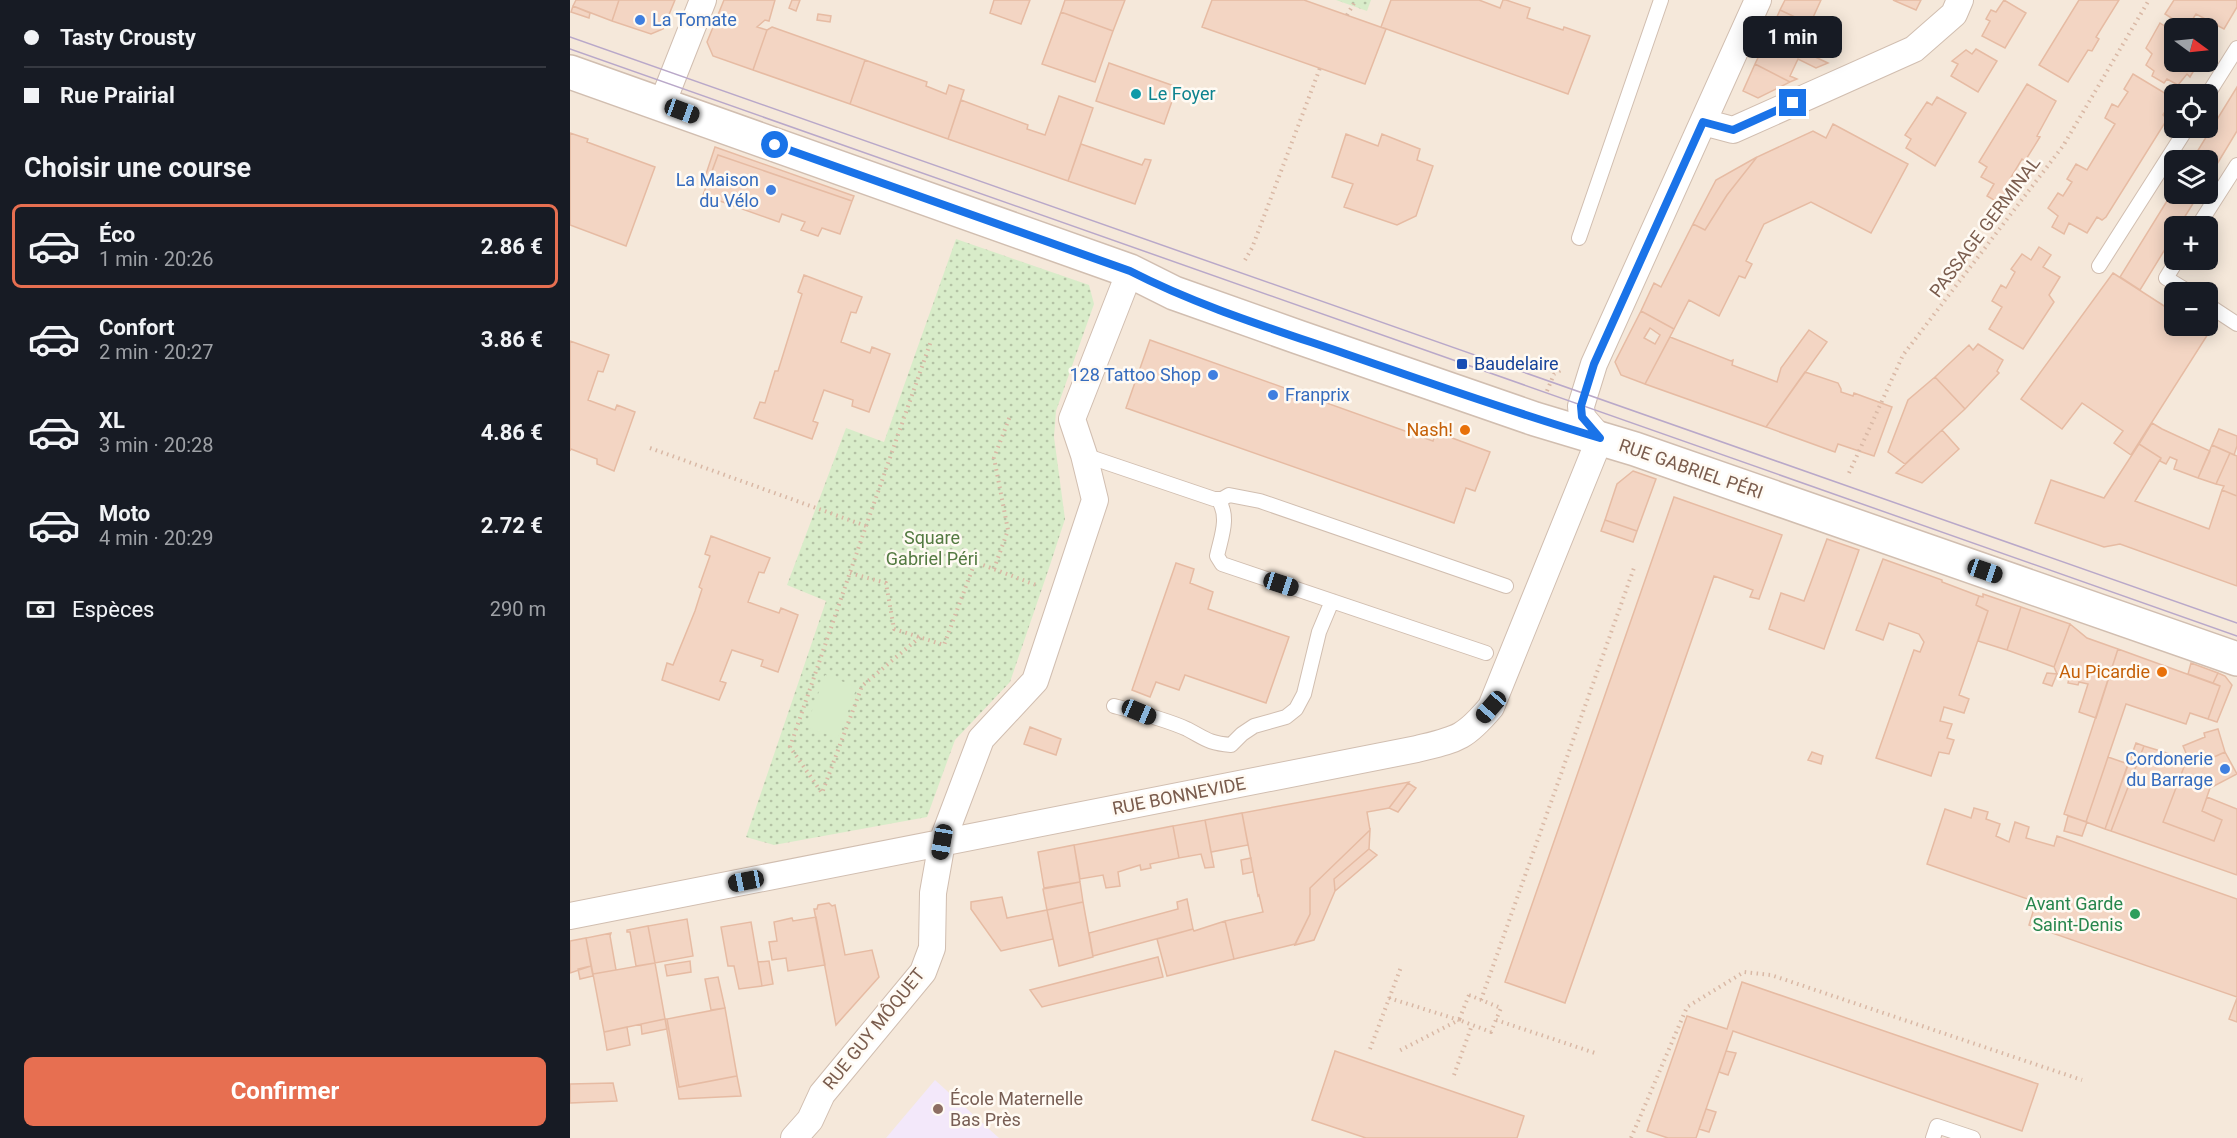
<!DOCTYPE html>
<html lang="fr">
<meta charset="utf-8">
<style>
body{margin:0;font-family:Roboto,sans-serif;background:#20242c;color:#f1f3f6;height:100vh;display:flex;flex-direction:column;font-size:22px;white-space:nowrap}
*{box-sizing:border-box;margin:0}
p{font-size:20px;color:#9ea1a6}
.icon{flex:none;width:33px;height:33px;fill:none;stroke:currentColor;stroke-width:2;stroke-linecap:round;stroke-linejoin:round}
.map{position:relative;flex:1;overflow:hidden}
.panel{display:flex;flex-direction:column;background:#171b24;width:570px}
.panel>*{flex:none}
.hud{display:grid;align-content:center;height:132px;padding:0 24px;background:#171b24}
.needle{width:39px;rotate:105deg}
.buttons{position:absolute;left:1594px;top:18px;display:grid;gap:12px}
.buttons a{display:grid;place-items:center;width:54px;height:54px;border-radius:9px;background:#171b24;box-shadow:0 3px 15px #0003;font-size:30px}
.end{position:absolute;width:27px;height:27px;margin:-14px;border:8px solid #1a73e8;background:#fff;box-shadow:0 0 0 3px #fff}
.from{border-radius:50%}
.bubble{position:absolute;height:42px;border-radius:9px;background:#171b24;box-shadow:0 3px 15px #0003;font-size:20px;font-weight:700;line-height:42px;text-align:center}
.car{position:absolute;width:18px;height:36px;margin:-18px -9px;border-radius:8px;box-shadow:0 0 4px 2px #0007;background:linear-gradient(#222 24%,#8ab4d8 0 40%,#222 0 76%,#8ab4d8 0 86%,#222 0)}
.hud b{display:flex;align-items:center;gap:21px;height:57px;font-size:22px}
.hud b+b{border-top:2px solid #363941}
.hud i{width:15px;height:15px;background:#f1f3f6}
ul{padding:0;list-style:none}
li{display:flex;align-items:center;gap:18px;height:84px;margin:0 12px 9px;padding:0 12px;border:3px solid transparent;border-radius:9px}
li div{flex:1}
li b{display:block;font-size:22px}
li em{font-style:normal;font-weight:700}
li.on{border-color:#e76f51}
li>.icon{width:54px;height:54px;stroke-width:1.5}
h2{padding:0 24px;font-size:27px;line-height:72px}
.pay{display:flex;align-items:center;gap:15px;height:66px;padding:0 24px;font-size:22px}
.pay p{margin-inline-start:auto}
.primary-button{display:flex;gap:12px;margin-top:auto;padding:12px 24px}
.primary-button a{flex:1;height:69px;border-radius:9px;background:#e76f51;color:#fff;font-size:24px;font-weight:700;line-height:69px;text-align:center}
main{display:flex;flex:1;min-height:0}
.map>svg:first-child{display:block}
.residential{fill:#f5e8da;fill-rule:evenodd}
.education{fill:#f3e8fa}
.park{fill:url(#park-dots)}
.garden{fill:#d8ecc9}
.building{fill:#f3d5c3;stroke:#e6bba3;stroke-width:1.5;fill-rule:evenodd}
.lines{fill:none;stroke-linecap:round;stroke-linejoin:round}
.service-casing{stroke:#d1beb0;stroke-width:16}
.minor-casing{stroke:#d1beb0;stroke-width:28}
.tertiary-casing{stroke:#d1beb0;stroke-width:36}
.path{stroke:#d9b8a5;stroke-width:4;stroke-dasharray:1.5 4.5;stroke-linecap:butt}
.service{stroke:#fff;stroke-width:14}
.minor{stroke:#fff;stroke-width:26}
.tertiary{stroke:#fff;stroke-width:33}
.tram{stroke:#b9a8c9;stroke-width:1.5}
.route{stroke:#1a73e8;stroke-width:8}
.shop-dot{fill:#3f7fe0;stroke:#fffaf3;stroke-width:2}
.culture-dot{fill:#0f9aa8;stroke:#fffaf3;stroke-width:2}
.transit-dot{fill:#1a4fb4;stroke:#fffaf3;stroke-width:2}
.food-dot{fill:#e8710a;stroke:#fffaf3;stroke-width:2}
.leisure-dot{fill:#2e9e5b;stroke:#fffaf3;stroke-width:2}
.education-dot{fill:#8d6e63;stroke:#fffaf3;stroke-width:2}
.labels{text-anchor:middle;stroke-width:5;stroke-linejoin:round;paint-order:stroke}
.shop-label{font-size:18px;fill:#366cbe;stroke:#fffaf3;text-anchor:end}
.culture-label{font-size:18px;fill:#0d838f;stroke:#fffaf3;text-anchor:start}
.street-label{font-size:18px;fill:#7a5c4d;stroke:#fffaf3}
.transit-label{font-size:18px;fill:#164399;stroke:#fffaf3;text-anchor:start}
.food-label{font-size:18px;fill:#c56008;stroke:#fffaf3;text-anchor:end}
.park-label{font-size:18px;fill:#537a41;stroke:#fffaf3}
.leisure-label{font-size:18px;fill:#27864d;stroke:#fffaf3;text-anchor:end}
.education-label{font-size:18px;fill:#785e54;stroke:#fffaf3;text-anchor:start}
</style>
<main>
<section class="panel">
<div class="hud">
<b><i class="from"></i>Tasty Crousty</b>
<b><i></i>Rue Prairial</b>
</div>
<h2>Choisir une course</h2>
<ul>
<li class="on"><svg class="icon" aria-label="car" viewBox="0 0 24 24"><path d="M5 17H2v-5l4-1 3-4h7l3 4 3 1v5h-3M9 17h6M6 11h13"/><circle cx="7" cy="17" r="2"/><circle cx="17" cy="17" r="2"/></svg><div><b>Éco</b><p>1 min · 20:26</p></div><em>2.86 €</em></li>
<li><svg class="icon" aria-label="car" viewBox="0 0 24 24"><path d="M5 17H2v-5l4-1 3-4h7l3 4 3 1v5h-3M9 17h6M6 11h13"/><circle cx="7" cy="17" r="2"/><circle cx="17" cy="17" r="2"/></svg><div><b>Confort</b><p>2 min · 20:27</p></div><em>3.86 €</em></li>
<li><svg class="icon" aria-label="car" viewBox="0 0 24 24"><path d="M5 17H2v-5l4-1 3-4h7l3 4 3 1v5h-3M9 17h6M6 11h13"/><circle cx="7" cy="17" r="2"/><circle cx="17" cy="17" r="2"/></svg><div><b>XL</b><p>3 min · 20:28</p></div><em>4.86 €</em></li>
<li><svg class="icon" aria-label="car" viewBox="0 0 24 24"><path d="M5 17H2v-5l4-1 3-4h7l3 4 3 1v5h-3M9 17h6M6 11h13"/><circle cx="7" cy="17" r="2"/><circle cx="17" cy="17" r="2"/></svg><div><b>Moto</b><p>4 min · 20:29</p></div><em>2.72 €</em></li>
</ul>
<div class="pay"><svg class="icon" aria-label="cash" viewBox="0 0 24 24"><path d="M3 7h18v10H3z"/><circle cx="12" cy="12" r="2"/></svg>Espèces<p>290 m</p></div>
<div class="primary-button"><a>Confirmer</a></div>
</section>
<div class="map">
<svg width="1667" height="1138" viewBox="0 0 1667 1138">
<defs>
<pattern id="park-dots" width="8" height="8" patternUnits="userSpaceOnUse" patternTransform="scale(1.5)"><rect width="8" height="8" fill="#d8ecc9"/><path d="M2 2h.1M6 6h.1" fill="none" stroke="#b4c2a5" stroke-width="1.8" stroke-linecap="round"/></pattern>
</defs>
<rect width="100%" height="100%" fill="#fdf6ec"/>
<!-- residential -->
<path class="residential" d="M0,0H1667V1138H0ZM1605,28H1638V62H1605ZM1605,94H1638V128H1605ZM1605,160H1638V194H1605ZM1605,226H1638V260H1605ZM1605,292H1638V326H1605Z"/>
<!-- education -->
<path class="education" d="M365,1080L429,1138H316Z"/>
<!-- park -->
<path class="park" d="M766,0H801L797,11Z
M386,239L519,285L524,304L486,411L484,437L495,519L479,568L440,682L385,740L357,817L204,845L176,837L256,601L217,585L276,428L314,442Z"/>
<!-- garden -->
<path class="garden" d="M255,675L287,687L268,738L236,727Z"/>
<!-- building -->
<path class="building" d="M6,0H49L42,21L3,6Z
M49,0H105L93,29L81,34L42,21Z
M154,0H205L199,21L195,20L187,27L197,30L183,70L143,56L137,42Z
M222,0H230L226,11L219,8Z
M424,0H460L451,24L420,13Z
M495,0H555L543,31L491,12Z
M642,0H734L816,29L795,84L632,27Z
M821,0H909L930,8L933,0H936L960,8L957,18L993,30L994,27L1020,36L998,94L811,27Z
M1215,0H1251L1240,24L1210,10Z
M1323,0H1351L1346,10Z
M1434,0L1456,13L1435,48L1412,36L1420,21L1416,19L1421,10L1426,12Z
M1509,0H1549L1526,37L1529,39L1522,51L1518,50L1498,82L1469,65Z
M1604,0H1667V7L1654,29L1626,14L1617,28L1595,14Z
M3,6L20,13L19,18L1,12Z
M1210,10L1268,37L1261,51L1233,38L1228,49L1199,35Z
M491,12L543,31L525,82L472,64Z
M248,14L261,16L260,22L247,20Z
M1251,18L1271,27L1267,37L1246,27Z
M1590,23L1605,33V62H1629L1620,77L1617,74L1608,85L1597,79L1594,83L1582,76L1584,71L1576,65L1582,54L1576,48Z
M202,27L295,60L280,104L183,70L197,30Z
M1199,35L1228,49L1258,63L1246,68L1228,59L1220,76L1227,79L1220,82L1185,64Z
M1406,49L1427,61L1408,92L1381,76L1388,64L1382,61L1396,50L1402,54Z
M295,60L357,82L356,86L376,94L379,85L394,90L378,139L280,104Z
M539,63L607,87L594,124L526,101Z
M1185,64L1220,82L1188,98L1173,91Z
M1563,74L1603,98L1593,115L1596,118V121L1536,217L1532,220L1527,217L1517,233L1499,223L1494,234L1482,227L1488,216L1478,208L1488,193L1493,196L1502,182L1497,179L1506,164L1517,170L1545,124L1535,118L1542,104L1548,107L1558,92L1554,89Z
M1457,84L1486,101L1467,136L1470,137L1455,161L1452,159L1440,179L1445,182L1440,192L1436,191L1429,203L1417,196L1424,184L1411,177L1417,167L1409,162Z
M1667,87V131L1638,179V160H1622Z
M489,96L523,108L498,181L378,139L391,100L458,125L457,129L475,135Z
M1367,97L1396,113L1365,166L1336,148L1341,139L1335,135L1357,102L1362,105Z
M1263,124L1338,164L1301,233L1241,202L1194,224L1176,261L1182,264L1175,278L1169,276L1149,316L1119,300L1104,329L1071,311L1084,283L1091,287L1123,224L1135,230L1157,195L1187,157L1243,131L1256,138Z
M0,133L18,139L17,142L85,167L56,246L0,225Z
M776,134L808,146L812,134L850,149L847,160L863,166L846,216L827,225L774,207L783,184L762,177Z
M511,144L572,165L575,159L581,160L565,204L498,181Z
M145,147L284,196L282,201L148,155L138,182L134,180Z
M148,155L282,201L270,234L252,228L248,236L231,230L235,222L212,214L209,222L133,195Z
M1187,157L1157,195L1135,230L1123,224L1146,180Z
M1605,188V194H1629L1609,226H1605V233L1570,290L1550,277Z
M1469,247L1481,255L1473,267L1490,277L1479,295L1484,302L1453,349L1419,329L1432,307L1422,301L1431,285L1436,288L1445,272L1441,269L1452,254L1461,260Z
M1543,273L1605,313V326H1625L1638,334L1561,455L1544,443L1553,431L1512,403L1492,429L1451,399Z
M234,275L292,297L286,313L281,312L271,342L300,353L302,347L320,354L299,412L282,406L283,400L254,390L243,421L248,423L242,439L184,418L190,402L195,403L205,371H208L232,294L228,292Z
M1071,311L1104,329L1075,384L1051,375L1045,362ZM1080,328L1090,335L1085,344L1074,338Z
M1239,330L1257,342L1196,427L1075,384L1100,337L1161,361L1163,360L1162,365L1207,382L1211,368Z
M580,340L863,441L866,432L920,452L905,491L896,488L884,523L556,408Z
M0,341L39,355L33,372L28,371L18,400L45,410L47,405L65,412L44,471L27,464V459L1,449L0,451Z
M1408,344L1433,360L1427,371L1429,373L1395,409L1365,377L1399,345L1403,350Z
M1235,372L1268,383L1271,389V392L1283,396L1284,393L1322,407L1304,456L1268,444L1265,452L1196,427Z
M1365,377L1395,409L1335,464L1318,452L1338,400Z
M1582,423L1592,429L1640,451L1628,478L1604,469L1607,460L1600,457L1596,464L1590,461L1591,458L1569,444Z
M1649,429L1667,436V446L1664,455L1642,445Z
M1372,430L1389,449L1352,483L1326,473Z
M1569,444L1591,458L1565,501L1639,529L1652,490L1667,496V586L1550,544L1534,547L1465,523L1481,480L1534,498Z
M1642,445L1660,453L1646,484L1628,478Z
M1660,453L1667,456V496L1652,490L1654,486L1646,484Z
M1063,471L1086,479L1067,531L1035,520L1047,484Z
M1104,497L1212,535L1189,599L1180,597L1183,590L1144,576L995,1003L935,982Z
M1035,520L1067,531L1063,542L1031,531Z
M141,536L200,558L194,573L189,572L178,602L209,613L211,608L228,615L208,672L191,666L193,660L162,650L150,681L156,683L149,700L92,680L97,663L103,665L125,611L132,589L129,587L140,556L135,554Z
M1257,539L1289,550L1254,649L1199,629L1211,593L1234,601Z
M1313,559L1372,580V582L1409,596L1406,605L1418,611L1389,695L1399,699L1394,713L1374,707L1370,721L1382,724L1377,738L1384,740L1379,754L1369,752L1361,776L1306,758L1344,650L1350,652L1354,642L1349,634L1319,623L1313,640L1286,630Z
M606,563L624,569L620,583L643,592L638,609L719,637L696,703L615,675L609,690L586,682L580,697L562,690Z
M1413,594L1451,607L1437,650L1408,641L1418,611L1406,605L1409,596L1413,597Z
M1451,607L1500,624L1484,667L1437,650Z
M1500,624L1517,638L1548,649L1526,718L1509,712L1518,684L1509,682L1508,685L1498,683L1499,678L1487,674L1484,667Z
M1548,649L1650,686L1638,719L1620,713L1616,724L1556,704L1516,822L1494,814Z
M1621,663L1648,673L1643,683L1618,674Z
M1477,673L1487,674L1482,686L1473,683Z
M1648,673L1655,676L1662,685L1647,722L1638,719L1650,686L1643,683Z
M460,727L491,739L486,755L454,744Z
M1648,729L1655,752L1633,762L1619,760L1613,746L1635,737L1634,733Z
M1566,743L1574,746L1541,831L1535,829Z
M1574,746L1617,759L1593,822L1644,841L1652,820L1632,811L1637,797L1667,809V875L1541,831Z
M1242,752L1253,756L1251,764L1238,760Z
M1655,752L1667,774L1640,788L1632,811L1652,820L1644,841L1593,822L1617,759L1633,762Z
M1538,757L1558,764L1535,829L1516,822Z
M839,782L819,808L797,812L800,830L740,888V914L725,944L664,959L655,921L693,912L689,895L688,896L672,813Z
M838,783L846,788L828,812L819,808Z
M1404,808L1418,812L1416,819L1430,824L1426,836L1439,842L1445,822L1459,827L1456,838L1484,846L1487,836L1667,899V997L1459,925L1466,902L1357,864L1375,809L1401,818Z
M672,813L678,845L641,852L635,820Z
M1498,816L1517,822L1512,836L1494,831Z
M635,820L644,867L635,868L631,854L609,858L603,826Z
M603,826L609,858L580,864L581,868L571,870L570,865L548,872L550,886L536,888L533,875L510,879L504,845Z
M800,830L799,849L764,879L765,891L744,940L725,945L740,914V888Z
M504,845L510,882L474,888L468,852Z
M799,849L807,855L765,891L764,879Z
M681,858L683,872L673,874L671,860Z
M510,882L513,902L477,910L473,889Z
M432,897L437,918L477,910L483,939L431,951L401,909V902Z
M617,899L623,929L523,956L519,933L608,909L607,902Z
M513,902L523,957L489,966L477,910Z
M259,903L262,906L265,905L275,955L302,950L309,977L266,1025L244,909H247L248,905Z
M246,917L255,965L218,971L216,958L202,960L199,942L207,941L204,922L222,918L223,921Z
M117,919L123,956L85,963L78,926Z
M655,921L664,959L597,976L587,939L623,929L624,931Z
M181,922L192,986L169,989L164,966H158L151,927Z
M78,926L85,963L66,966L60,932H57V930Z
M41,933L40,936L46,970L23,974L16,938Z
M16,938L21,966L0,973V941Z
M588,957L593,977L472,1007L460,990Z
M120,961L121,972L97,976L95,965Z
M199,961L203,984L192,986L188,962Z
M85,963L95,1019L34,1032L23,974Z
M21,966L23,976L10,979L8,969Z
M148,977L155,1008L141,1010L135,979Z
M1172,982L1468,1084L1452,1131L1163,1031L1126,1138H1098L1077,1131L1117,1016L1157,1029Z
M1667,998V1022L1659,1019Z
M155,1008L167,1076L109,1087L97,1019Z
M95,1019H97L109,1087L167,1076L171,1096L109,1099Z
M95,1019L97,1029L72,1034L71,1024Z
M57,1027L60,1045L37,1050L34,1032Z
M765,1051L954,1116L947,1138H796L742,1120Z
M1156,1051L1166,1053L1158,1075L1149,1072Z
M43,1083L47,1101L0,1103V1084Z
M1136,1109L1146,1112L1139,1132L1129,1129Z"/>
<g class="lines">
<defs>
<path id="service" d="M1638,94L1667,48
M1628,226L1667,165
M1009,238L1091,0
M1607,260L1596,278L1619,292
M1529,266L1617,128
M1638,305L1667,324
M514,455L644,499H652L659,495L690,501L936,586
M648,499C660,517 651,537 647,556L652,564L916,653
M544,706C567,712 595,719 617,729C636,739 638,743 661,745L672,734L684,726L716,717L726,709L734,694L749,632L762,601
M1363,1138L1367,1126L1403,1138"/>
<path id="minor" d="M92,104L133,0
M1133,122L1163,130L1344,49L1384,14L1390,0
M0,916L847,749C887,739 894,739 921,707L1030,438L1012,417L1011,406L1024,364L1188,0
M224,1138L240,1120L252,1094L353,972L362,948L363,893L372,842L411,739L465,681L525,500L514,455L502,419L560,271"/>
<path id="tertiary" d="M0,72L560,271L604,293L728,337L965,419L1065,449L1667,659"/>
</defs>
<!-- service casing -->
<use href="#service" class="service-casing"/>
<!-- minor casing -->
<use href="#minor" class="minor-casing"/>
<!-- tertiary casing -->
<use href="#tertiary" class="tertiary-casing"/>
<!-- path -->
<path class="path" d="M777,15L786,0
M675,260L682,248L750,68
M977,391L984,374L991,370
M80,448L296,526L220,747L252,793L292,686L350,637
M1279,473L1333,355L1493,146L1579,0
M296,526L361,341
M424,569L438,530L424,458L440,416
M280,573L316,583L324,629L374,645L405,562L466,585
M899,995L931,1008L921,1032L889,1020Z
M819,998L889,1020L827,1052
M911,1000L1065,565
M926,1020L1028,1054
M800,1049L831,967
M884,1075L902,1025
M1061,1138L1117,1007L1174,972L1201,975L1512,1080"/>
<!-- service -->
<use href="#service" class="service"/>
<!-- minor -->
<use href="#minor" class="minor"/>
<!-- tertiary -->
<use href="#tertiary" class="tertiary"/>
<!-- tram -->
<path class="tram" d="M0,37L1667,623
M0,49L1667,636"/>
</g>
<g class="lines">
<!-- route -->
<path class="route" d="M205,145L560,271C628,306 703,329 776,354C860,383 944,413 1030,438L1012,417L1011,406L1024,364L1133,122L1163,130L1223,103"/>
</g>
<!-- markers -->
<g class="shop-dot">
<circle cx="70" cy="20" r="6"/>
<circle cx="201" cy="190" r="6"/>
<circle cx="643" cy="375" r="6"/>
<circle cx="703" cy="395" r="6"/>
<circle cx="1655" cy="769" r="6"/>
</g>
<circle class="culture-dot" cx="566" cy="94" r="6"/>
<rect class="transit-dot" x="886" y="358" width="12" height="12" rx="3"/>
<g class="food-dot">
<circle cx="895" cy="430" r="6"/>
<circle cx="1592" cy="672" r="6"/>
</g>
<circle class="leisure-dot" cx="1565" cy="914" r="6"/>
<circle class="education-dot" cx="368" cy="1109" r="6"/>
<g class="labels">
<!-- shop labels -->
<g class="shop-label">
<text x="82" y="26" text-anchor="start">La Tomate</text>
<text x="189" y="186">La Maison<tspan x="189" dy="21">du Vélo</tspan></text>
<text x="631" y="381">128 Tattoo Shop</text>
<text x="715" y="401" text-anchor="start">Franprix</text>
<text x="1643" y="765">Cordonerie<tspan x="1643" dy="21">du Barrage</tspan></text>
</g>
<!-- culture labels -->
<g class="culture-label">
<text x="578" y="100">Le Foyer</text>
</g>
<!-- street labels -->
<g class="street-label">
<text transform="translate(1415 227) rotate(-53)" y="6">PASSAGE GERMINAL</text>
<text transform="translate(1121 469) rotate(19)" y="6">RUE GABRIEL PÉRI</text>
<text transform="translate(609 796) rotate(-11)" y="6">RUE BONNEVIDE</text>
<text transform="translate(304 1029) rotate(-51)" y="6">RUE GUY MÔQUET</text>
</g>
<!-- transit labels -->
<g class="transit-label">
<text x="904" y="370">Baudelaire</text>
</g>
<!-- food labels -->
<g class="food-label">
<text x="883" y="436">Nash!</text>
<text x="1580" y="678">Au Picardie</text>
</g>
<!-- park labels -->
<g class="park-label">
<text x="362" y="544">Square<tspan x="362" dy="21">Gabriel Péri</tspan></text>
</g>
<!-- leisure labels -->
<g class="leisure-label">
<text x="1553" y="910">Avant Garde<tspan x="1553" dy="21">Saint-Denis</tspan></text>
</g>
<!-- education labels -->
<g class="education-label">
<text x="380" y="1105">École Maternelle<tspan x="380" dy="21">Bas Près</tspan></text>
</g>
</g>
</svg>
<div class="buttons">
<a><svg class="needle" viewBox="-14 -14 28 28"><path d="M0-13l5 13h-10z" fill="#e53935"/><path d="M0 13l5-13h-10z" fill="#9ea1a6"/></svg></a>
<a><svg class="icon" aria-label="locate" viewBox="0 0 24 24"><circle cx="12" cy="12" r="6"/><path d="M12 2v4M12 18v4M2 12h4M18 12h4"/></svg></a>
<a><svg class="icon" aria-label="layers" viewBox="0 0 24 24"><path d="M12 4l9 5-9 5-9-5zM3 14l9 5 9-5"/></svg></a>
<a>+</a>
<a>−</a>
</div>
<i class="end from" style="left:205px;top:145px"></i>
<i class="end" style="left:1223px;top:103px"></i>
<div class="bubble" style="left:1173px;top:16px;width:99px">1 min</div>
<i class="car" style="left:112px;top:111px;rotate:110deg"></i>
<i class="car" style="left:1415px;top:571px;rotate:109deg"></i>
<i class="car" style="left:711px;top:584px;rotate:108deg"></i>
<i class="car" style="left:921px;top:707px;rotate:221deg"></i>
<i class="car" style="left:569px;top:712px;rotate:113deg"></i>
<i class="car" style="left:372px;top:842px;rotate:190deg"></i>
<i class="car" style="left:176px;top:881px;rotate:259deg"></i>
</div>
</main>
